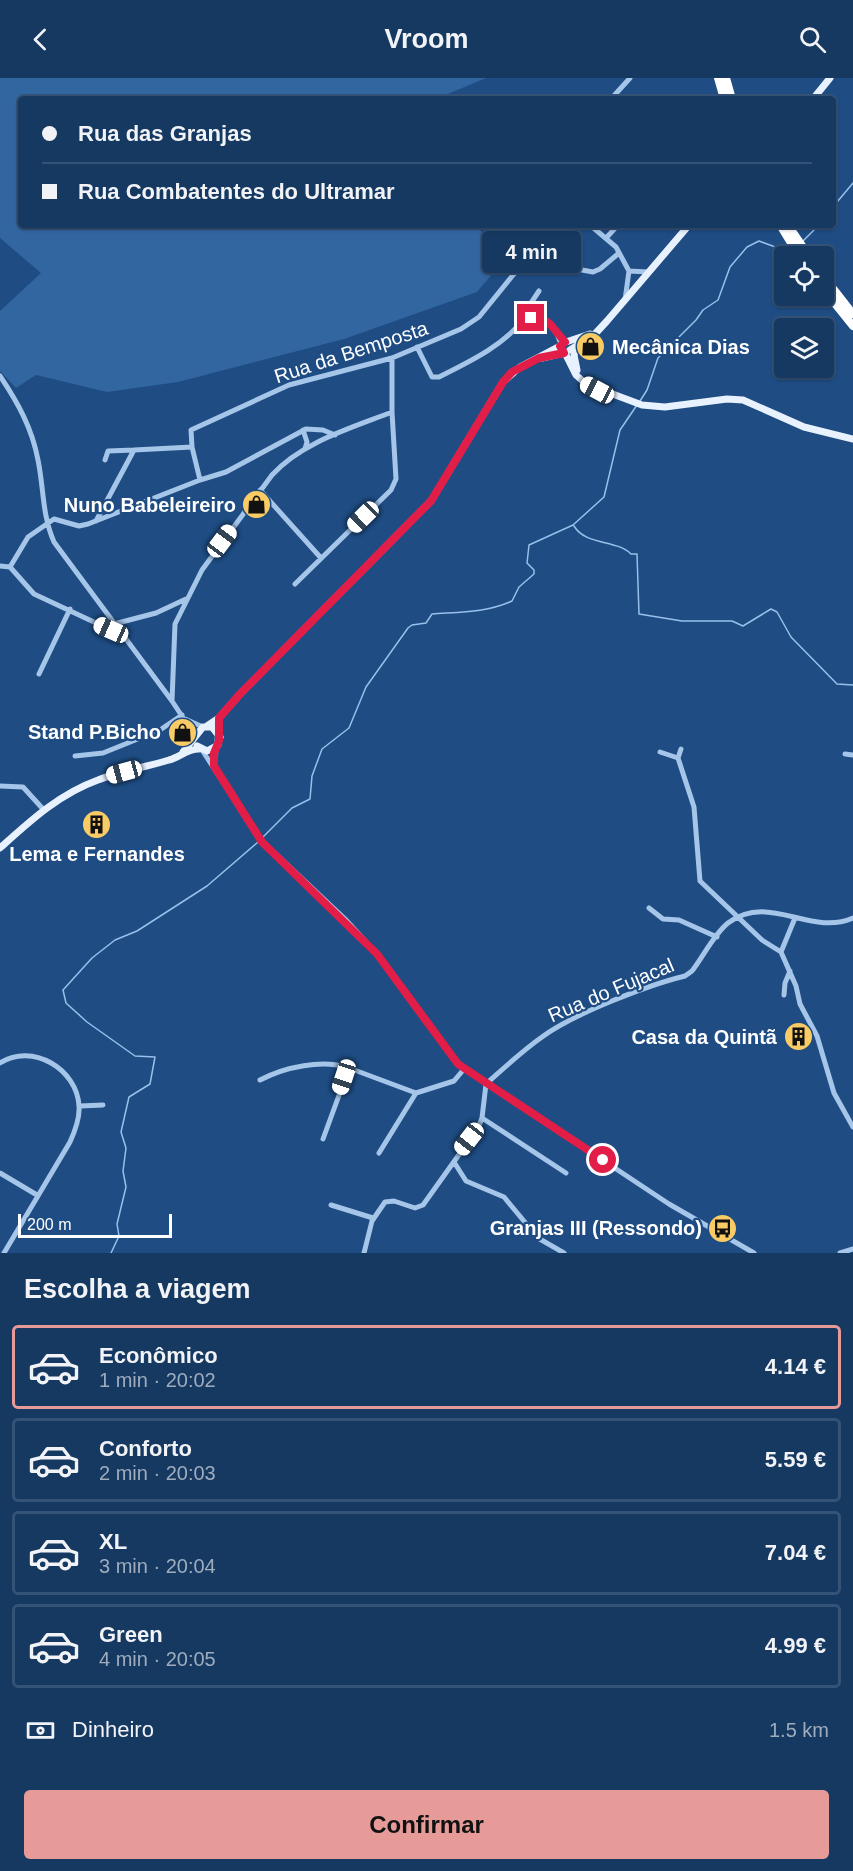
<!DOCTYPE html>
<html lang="pt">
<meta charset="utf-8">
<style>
body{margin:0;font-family:Arial,sans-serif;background:#23446b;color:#f1f3f6;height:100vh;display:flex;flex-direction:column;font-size:22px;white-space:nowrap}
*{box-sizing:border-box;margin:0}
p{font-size:20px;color:#9eacbe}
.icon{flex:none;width:33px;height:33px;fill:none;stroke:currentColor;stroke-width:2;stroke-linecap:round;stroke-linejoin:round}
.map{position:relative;height:1175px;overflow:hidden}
.side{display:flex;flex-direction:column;background:#163962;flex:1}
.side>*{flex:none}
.guide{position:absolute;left:18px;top:18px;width:818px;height:132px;border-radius:6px;box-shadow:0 2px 4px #0004,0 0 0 2px #355377;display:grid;align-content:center;height:132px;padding:0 24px;background:#163962}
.tools{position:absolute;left:774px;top:168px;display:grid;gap:12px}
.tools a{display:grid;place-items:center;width:60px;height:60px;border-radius:6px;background:#163962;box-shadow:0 2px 4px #0004,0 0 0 2px #355377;font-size:30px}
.scale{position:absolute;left:18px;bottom:15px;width:154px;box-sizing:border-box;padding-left:6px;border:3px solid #fff;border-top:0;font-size:16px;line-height:21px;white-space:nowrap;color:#fff;-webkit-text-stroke:4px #1e4c83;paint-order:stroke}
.end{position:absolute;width:27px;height:27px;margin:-14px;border:8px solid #e11d48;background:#fff;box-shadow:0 0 0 3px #fff}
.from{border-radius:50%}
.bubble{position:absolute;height:42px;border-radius:6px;background:#163962;box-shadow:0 2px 4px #0004,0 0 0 2px #355377;font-size:20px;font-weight:600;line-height:42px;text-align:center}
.car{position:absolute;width:18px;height:36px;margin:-18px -9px;border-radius:8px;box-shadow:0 0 4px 2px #0007;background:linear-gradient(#fff 24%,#345 0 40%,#fff 0 76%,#345 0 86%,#fff 0)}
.guide b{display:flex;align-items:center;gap:21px;height:57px;font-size:22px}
.guide b+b{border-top:2px solid #355377}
.guide i{width:15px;height:15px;background:#f1f3f6}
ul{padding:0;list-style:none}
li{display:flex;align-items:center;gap:18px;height:84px;margin:0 12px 9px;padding:0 12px;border:3px solid #355377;border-radius:6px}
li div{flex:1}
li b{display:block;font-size:22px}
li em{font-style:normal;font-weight:600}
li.active{border-color:#e69b98}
li>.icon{width:54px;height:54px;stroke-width:1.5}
h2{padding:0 24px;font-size:27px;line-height:72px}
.pay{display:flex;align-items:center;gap:15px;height:66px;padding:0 24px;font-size:22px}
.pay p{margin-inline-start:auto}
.button{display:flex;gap:12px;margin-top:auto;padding:12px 24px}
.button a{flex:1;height:69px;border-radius:6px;background:#e69b98;color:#111;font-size:24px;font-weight:600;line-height:69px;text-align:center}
header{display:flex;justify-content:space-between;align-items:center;height:78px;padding:0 24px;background:#163962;font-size:27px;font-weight:600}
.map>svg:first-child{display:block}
.green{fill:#3266a1}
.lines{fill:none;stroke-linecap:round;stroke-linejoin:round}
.stream{stroke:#98c0eb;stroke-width:1.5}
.minor{stroke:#a5c5e9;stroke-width:5}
.major{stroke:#e8f1fe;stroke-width:7}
.highway{stroke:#fff;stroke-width:8}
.route{stroke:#e11d48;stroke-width:8}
.labels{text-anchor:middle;stroke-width:4.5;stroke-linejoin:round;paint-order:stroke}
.poi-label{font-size:20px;font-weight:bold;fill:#fff;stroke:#1e4c83;text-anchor:end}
.street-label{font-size:20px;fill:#fff;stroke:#1e4c83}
</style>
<header><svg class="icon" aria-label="back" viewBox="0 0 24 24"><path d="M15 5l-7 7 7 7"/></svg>Vroom<svg class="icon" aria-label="search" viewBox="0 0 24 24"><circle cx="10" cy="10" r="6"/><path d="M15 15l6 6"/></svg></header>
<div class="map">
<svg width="853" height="1175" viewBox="0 0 853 1175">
<rect width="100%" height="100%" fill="#1e4c83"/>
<!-- green -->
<path class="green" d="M0,0H486L436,21H21V147H476L499,175L492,196L477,214L344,261L178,304L107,314L36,297L16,310L0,293V233L41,195L0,160Z"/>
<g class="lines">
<!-- stream -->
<path class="stream" d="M832,130L853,105
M803,163L819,147
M640,323L647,312L658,280L696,242L703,232L718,222L730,189L747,169L759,163L789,174L792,171
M574,448C586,468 616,461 631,476H637L639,536L682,543H732L743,548L771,531L777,534L791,559L837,606L853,607
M261,761L292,730L310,721L312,698L322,671L349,650L366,609L408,550L412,547L426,545L432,536C458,534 486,535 512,523L519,509L534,496V492L527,485L529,467L573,447L604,419L620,352L637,327
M111,1175L119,1158L117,1146L126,1109L123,1093L126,1070L121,1054L129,1019L150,1006L155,979L135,978L87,944L66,925L63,912L92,880L115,862L137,853L207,808L258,764"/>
<!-- minor -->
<path class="minor" d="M611,21L630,0
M590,147L616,169L629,193L625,222
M607,159L618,147
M510,168L536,174L549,186L593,194L600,191L619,175
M629,193L649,194
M530,231L534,236L529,240L525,234L539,213
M534,236L555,251L561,266
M417,269L432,299H439C471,283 503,268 526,239
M392,280V334
M0,298C18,325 32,350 38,382C44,411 42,437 54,464L172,623L195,658
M303,352L307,364L305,371
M192,369L191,352L289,307L392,280L461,251L479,239L513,197L536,174L543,147
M134,372L192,369L200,402
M260,412L321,480
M96,443L134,372L108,373L105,382
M0,488L10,489L34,516L111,552L117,551
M10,489L28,459L54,441L79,448L88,446L200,402L226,394L306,351L323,352L335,357
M114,546L156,535L186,521
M39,596L70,531
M172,623L175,546L202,492L272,397C302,364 351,350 392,334L396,401L391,412L295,506
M185,641L203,649
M202,672L260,761L345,841L377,876L458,986L669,1126L754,1175
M660,674L678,680L694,729L700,803L762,862L781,874L796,908L800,926L817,958L834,1015L853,1049
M845,676L853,677
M75,678L103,675L160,652L182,637
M678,680L681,671
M215,689L216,670
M0,708L23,709L43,731
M649,830L663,841L679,842L717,859
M781,874L795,840
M784,917L785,905L790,893
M0,985C32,964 77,991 79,1028C80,1040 75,1053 70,1064L4,1175
M260,1002C285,989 322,981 349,990
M486,1006C504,990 522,973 542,959C573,936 648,907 685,898L692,893C703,879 714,856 728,845C769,814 810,859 853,840
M80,1028L103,1027
M482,1040L566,1095
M323,1061L349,990L416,1015
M379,1075L416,1015L454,1003L464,991
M454,1084L466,1103L504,1119L538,1160L564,1175
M0,1095L37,1117
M331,1127L373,1140
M364,1175L372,1143L385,1124L394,1123L415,1130L423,1127L478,1050L482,1040L486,1006
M840,1175L853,1171"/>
<!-- major -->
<path class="major" d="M813,21L830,0
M566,264L590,256
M570,272L594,257L607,243L689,147
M565,275L576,297L586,306L642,327L665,329L727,321L743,322L804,349L853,361
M542,280L564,275
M577,292L574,277L578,268
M207,648L219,640L240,616L431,423L503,304L520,289L560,268
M197,668L207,673L218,667L219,640
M183,674L203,649H212L220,659
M0,770C30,743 59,716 98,702C121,693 146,689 169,682C180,679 187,671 199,671"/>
<!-- highway -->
<path class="highway" d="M718,0L724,21
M726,0L732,21
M780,147L799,178
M788,147L809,178
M824,199L853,236
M824,212L853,248"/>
</g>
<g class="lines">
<!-- route -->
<path class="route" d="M531,240L534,236L550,246L565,264L560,268L564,275L539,280L512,294L503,304L431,423L240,616L219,640V663L214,675V688L262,764L377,876L458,986L603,1082"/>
</g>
<!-- icons -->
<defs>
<symbol id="shop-disc" viewBox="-11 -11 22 22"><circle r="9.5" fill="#f8cb64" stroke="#1e4c83"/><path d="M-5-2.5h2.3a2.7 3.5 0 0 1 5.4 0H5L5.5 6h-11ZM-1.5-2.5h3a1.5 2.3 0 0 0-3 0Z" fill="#111"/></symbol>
<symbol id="building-disc" viewBox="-11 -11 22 22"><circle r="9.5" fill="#f8cb64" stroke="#1e4c83"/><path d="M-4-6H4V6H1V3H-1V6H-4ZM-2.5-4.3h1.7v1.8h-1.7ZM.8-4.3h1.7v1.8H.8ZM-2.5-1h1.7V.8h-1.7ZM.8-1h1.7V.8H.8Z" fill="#111"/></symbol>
<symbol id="bus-disc" viewBox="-11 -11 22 22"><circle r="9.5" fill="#f8cb64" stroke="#1e4c83"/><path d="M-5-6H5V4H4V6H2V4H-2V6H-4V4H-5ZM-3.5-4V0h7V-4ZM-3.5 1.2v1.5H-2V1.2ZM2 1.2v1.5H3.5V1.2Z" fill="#111"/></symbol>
</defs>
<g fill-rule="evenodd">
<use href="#shop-disc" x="574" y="252" width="33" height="33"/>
<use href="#shop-disc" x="240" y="410" width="33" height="33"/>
<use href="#shop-disc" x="166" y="638" width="33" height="33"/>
<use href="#building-disc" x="80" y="730" width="33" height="33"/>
<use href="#building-disc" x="782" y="942" width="33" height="33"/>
<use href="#bus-disc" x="706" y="1134" width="33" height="33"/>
</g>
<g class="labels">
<!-- poi labels -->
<g class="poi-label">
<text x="612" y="276" text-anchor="start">Mecânica Dias</text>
<text x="236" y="434">Nuno Babeleireiro</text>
<text x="161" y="661">Stand P.Bicho</text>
<text x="97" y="783" text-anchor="middle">Lema e Fernandes</text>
<text x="777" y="966">Casa da Quintã</text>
<text x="702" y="1157">Granjas III (Ressondo)</text>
</g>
<!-- street labels -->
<g class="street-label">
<text transform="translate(351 274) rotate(-18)" y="7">Rua da Bemposta</text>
<text transform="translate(611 912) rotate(-23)" y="7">Rua do Fujacal</text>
</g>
</g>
</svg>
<div class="tools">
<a><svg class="icon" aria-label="locate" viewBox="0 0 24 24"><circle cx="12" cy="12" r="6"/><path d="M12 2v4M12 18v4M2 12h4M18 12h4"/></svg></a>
<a><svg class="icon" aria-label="layers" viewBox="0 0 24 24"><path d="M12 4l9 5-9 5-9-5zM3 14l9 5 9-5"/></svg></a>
</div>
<div class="scale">200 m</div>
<i class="end from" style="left:603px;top:1082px"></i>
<i class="end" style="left:531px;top:240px"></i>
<div class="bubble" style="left:482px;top:153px;width:99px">4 min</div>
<i class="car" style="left:597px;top:312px;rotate:298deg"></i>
<i class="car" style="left:363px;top:439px;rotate:226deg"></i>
<i class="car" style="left:222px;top:463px;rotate:37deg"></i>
<i class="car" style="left:111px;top:552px;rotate:294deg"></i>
<i class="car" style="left:124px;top:694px;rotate:255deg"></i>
<i class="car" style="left:344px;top:999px;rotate:198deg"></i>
<i class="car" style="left:469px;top:1061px;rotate:218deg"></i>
<div class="guide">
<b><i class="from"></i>Rua das Granjas</b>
<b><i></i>Rua Combatentes do Ultramar</b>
</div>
</div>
<section class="side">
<h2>Escolha a viagem</h2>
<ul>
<li class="active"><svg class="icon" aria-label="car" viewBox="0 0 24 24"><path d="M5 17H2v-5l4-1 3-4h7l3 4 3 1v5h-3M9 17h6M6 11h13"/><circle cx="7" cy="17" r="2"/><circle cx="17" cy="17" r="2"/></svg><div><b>Econômico</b><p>1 min · 20:02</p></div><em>4.14 €</em></li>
<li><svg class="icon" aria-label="car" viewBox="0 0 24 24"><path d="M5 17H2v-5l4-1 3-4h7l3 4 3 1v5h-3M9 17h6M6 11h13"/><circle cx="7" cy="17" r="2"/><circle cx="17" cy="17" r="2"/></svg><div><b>Conforto</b><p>2 min · 20:03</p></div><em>5.59 €</em></li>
<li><svg class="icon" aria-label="car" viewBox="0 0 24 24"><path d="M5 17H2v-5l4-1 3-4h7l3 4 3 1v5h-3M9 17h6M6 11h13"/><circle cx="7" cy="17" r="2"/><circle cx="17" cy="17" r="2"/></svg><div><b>XL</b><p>3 min · 20:04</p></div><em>7.04 €</em></li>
<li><svg class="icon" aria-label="car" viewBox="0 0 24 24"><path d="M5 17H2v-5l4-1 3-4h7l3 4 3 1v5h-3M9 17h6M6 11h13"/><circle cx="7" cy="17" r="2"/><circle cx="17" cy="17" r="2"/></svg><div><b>Green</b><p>4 min · 20:05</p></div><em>4.99 €</em></li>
</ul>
<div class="pay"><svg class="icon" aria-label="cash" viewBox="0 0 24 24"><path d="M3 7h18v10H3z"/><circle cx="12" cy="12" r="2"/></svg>Dinheiro<p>1.5 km</p></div>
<div class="button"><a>Confirmar</a></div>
</section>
